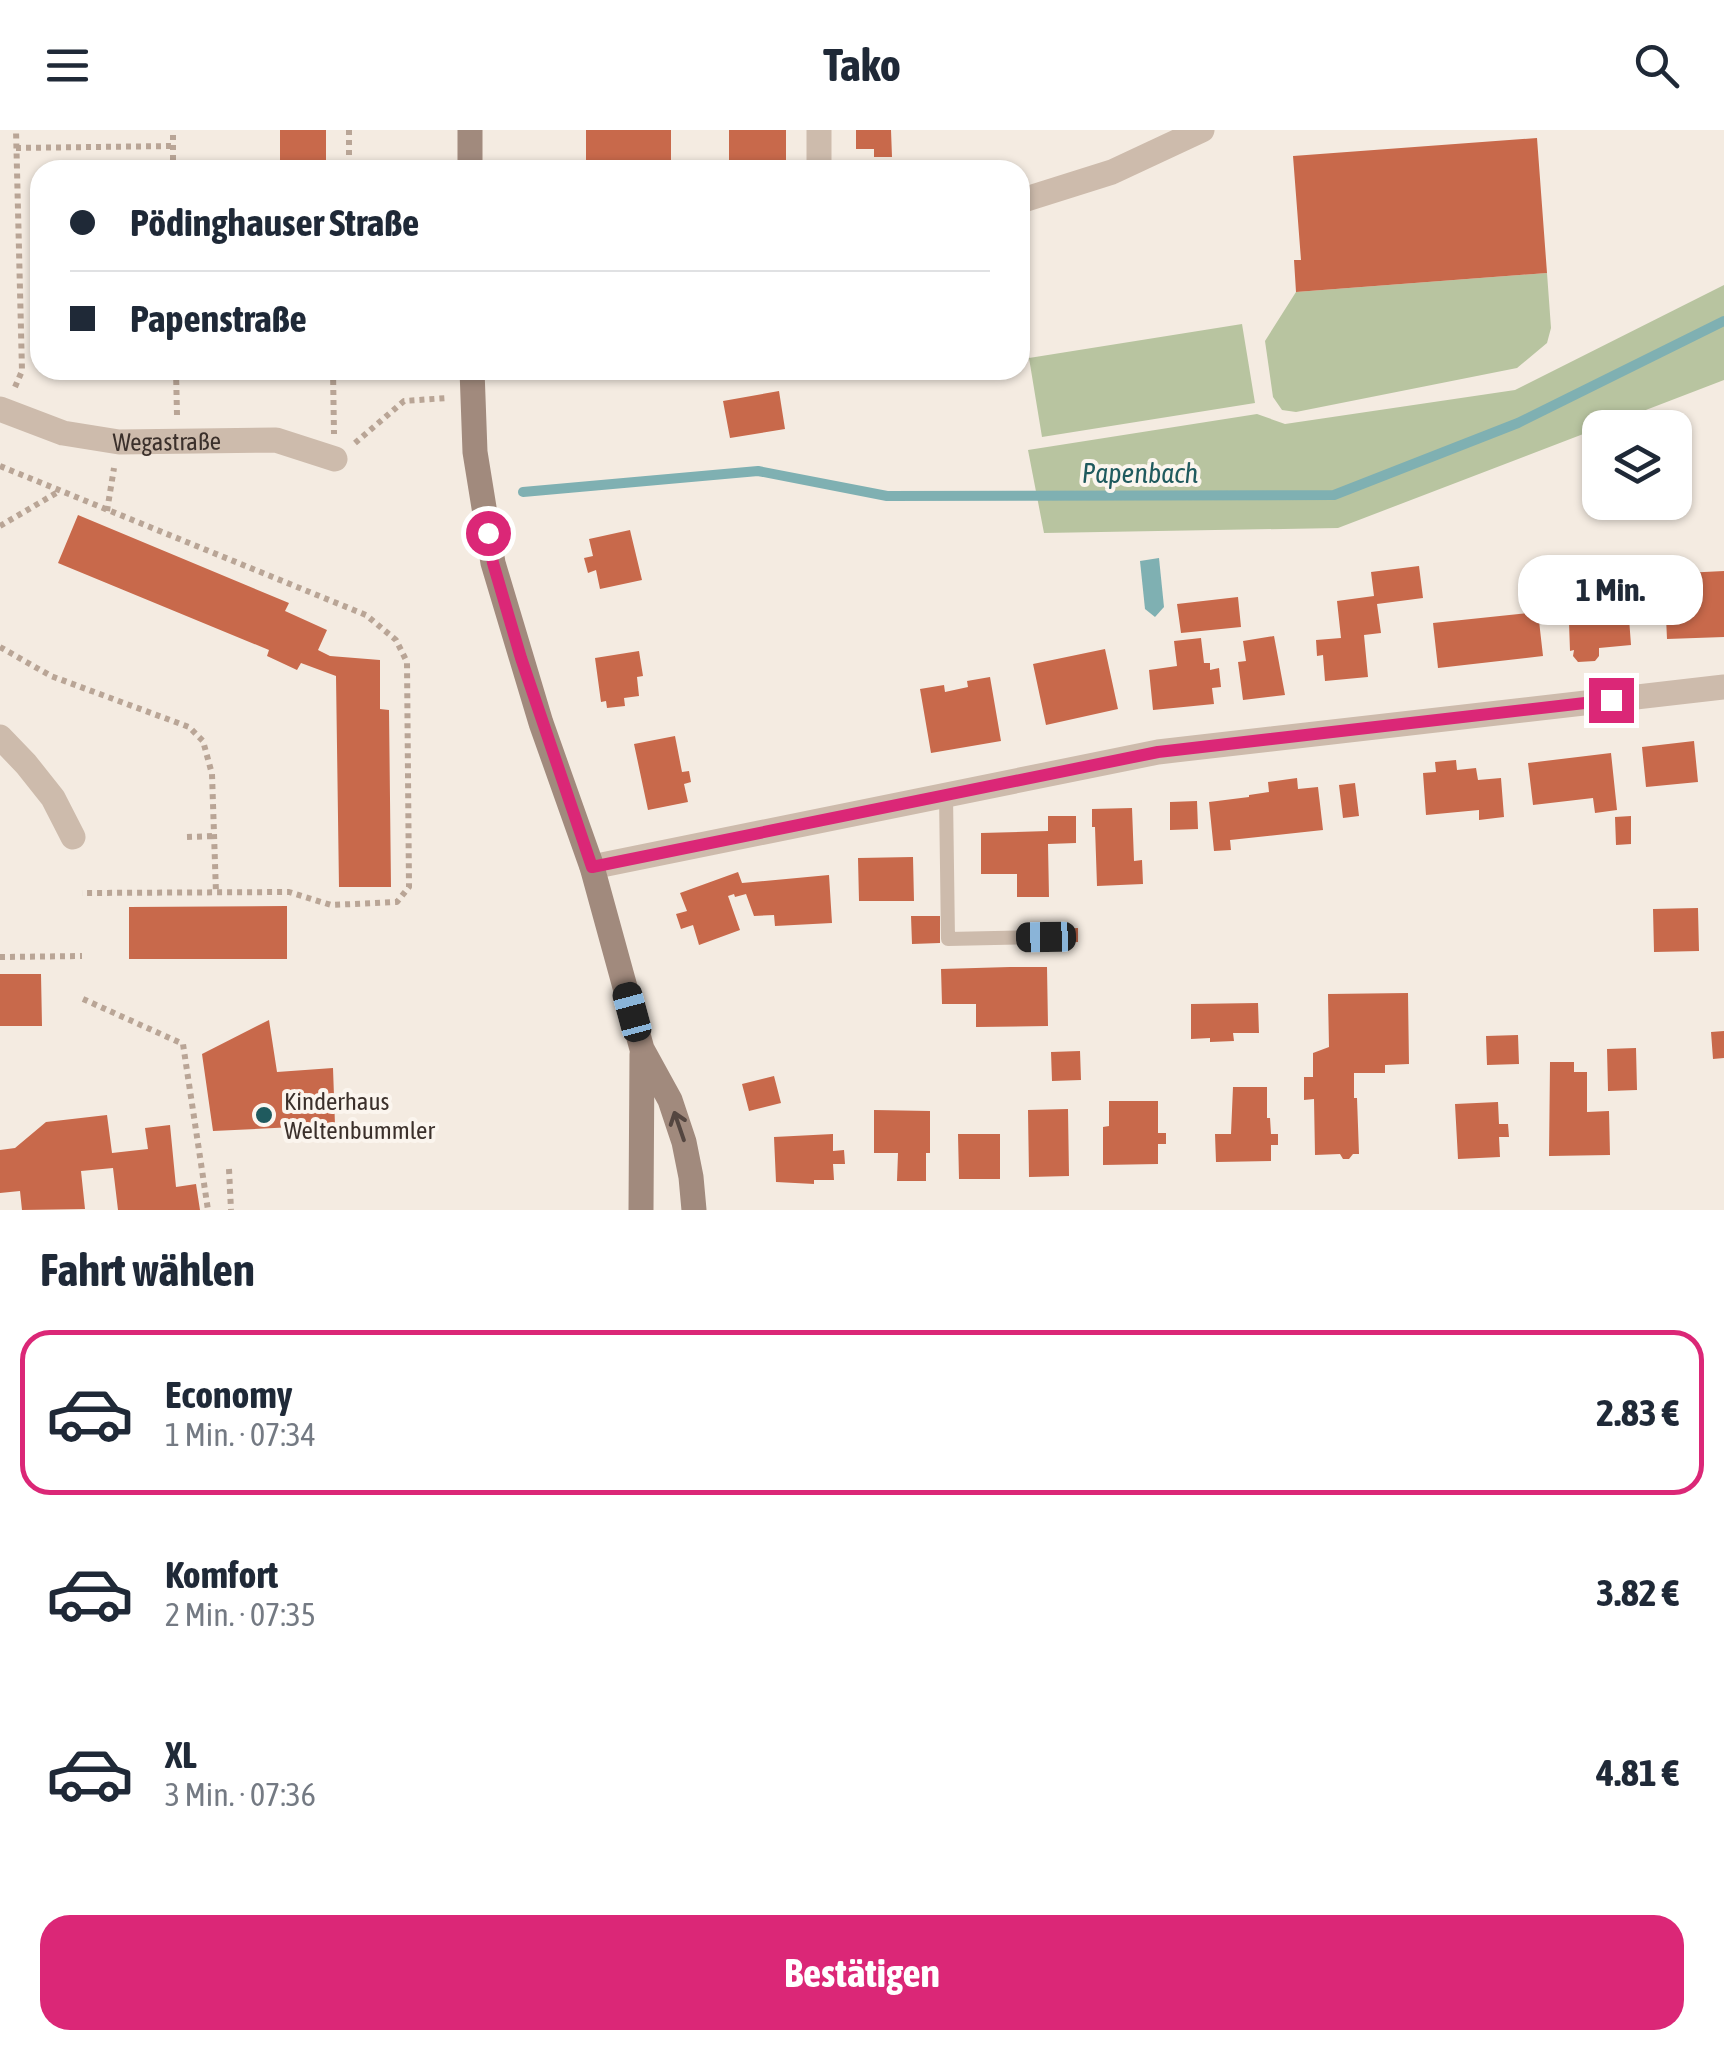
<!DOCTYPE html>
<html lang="de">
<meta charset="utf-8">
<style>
body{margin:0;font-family:"Asap Condensed",sans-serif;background:#f2f2f3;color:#1f2937;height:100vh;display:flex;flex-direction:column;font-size:38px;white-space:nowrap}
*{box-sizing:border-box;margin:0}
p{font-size:32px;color:#747a83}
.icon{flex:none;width:55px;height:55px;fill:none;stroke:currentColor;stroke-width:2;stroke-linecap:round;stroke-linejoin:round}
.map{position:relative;height:1080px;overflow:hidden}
.side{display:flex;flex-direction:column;background:#fff;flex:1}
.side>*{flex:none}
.hud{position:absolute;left:30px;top:30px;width:1000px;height:220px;border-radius:30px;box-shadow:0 2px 8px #0004;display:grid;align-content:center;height:220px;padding:0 40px;background:#fff}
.tools{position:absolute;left:1582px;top:280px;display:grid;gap:20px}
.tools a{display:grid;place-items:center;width:110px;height:110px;border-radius:20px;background:#fff;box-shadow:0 2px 8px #0004;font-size:50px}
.end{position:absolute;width:45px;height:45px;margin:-22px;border:12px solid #db2777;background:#fff;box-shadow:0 0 0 5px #fff}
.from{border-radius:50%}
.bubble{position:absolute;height:70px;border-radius:30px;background:#fff;box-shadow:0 2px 8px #0004;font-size:32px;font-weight:700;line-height:70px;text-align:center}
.car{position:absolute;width:30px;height:60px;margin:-30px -15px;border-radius:12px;box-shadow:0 0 8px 2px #0007;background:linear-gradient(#222 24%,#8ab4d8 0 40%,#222 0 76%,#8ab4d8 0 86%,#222 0)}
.hud b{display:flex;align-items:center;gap:35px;height:95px;font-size:38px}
.hud b+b{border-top:2px solid #e0e1e3}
.hud i{width:25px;height:25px;background:#1f2937}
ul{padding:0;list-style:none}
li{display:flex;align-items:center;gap:30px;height:165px;margin:0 20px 15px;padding:0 20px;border:5px solid transparent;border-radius:30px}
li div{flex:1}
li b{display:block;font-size:38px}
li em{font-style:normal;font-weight:700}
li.selected{border-color:#db2777}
li>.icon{width:90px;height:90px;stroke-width:1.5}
h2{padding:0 40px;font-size:45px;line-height:120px}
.primary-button{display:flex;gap:20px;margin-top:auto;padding:20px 40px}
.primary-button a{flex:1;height:115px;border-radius:30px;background:#db2777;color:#fff;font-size:40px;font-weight:700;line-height:115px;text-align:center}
header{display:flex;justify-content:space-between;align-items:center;height:130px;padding:0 40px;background:#fff;font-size:45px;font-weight:700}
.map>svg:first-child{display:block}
.green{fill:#b8c4a0}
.water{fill:#7fb0b2}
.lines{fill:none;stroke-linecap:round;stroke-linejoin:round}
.stream{stroke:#7fb0b2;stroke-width:10}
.building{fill:#c8694b}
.path{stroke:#b9a596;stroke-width:6;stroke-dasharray:5 5;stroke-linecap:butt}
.lane{stroke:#cdbbac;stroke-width:14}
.street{stroke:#cdbbac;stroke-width:25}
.secondary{stroke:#a18a7d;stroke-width:25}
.oneway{stroke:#544640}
.route{stroke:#db2777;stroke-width:12}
.poi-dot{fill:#1f5a5e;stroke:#fbf5ee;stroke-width:4}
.labels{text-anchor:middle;stroke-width:8;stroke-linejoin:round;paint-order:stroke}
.street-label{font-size:25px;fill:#3b302b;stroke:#fbf5ee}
.poi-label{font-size:25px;fill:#3b302b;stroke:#fbf5ee;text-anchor:start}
.water-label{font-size:28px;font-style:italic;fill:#1f5a5e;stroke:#fbf5ee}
</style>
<header><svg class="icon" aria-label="menu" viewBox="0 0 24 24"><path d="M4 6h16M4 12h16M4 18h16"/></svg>Tako<svg class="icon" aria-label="search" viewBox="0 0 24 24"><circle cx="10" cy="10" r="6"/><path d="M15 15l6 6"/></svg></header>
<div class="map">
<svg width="1724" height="1080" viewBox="0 0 1724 1080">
<rect width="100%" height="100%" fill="#f4ebe1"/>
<!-- green -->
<path class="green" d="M1547,143L1551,198L1547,213L1517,238L1296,282L1282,280L1273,267L1265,211L1296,162Z
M1724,155V250L1338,398L1044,403L1028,320L1257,284L1285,294L1515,260Z
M1242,194L1255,273L1042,307L1029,228Z"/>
<!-- water -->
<path class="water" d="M1159,428L1164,477L1155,487L1145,479L1140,431Z"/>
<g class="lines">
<!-- stream -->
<path class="stream" d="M523,362L758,341L887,366L1334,365L1518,293L1724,191"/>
</g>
<!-- building -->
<path class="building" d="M280,0H326V40H280Z
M586,0H671V40H586Z
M729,0H786V40H729Z
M856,0H891L892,27H874V19H856Z
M1537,8L1547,143L1296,162L1294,130H1301L1293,26Z
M779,261L785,299L730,308L723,271Z
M78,385L289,473L285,481L327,500L318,520L330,526L380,530V579L389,580L391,757H339L336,546L301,533L297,540L267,526L269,520L58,433Z
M630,400L642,450L600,459L596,440L588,443L584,428L593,426L589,409Z
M1640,432L1642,460L1623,461L1621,433Z
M1419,436L1423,468L1377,474L1381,503L1364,505L1368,547L1325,551L1323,525L1317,526L1316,510L1341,508L1337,471L1374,466L1371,442Z
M1724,441V507L1667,509L1664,444Z
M1589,462L1590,477L1628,475L1631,515L1599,518V526L1595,531L1578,532L1573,526L1574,520L1570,521L1568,464Z
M1238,467L1241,497L1181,503L1177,474Z
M1538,482L1543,526L1438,538L1433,493Z
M1274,506L1285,565L1243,570L1238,532L1246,531L1243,511Z
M1201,508L1204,533H1210V540L1219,538L1221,557L1212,558L1214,574L1153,580L1149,540L1177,536L1174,511Z
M1105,519L1118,579L1046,595L1033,534Z
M639,521L643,546L637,547L639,566L624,568L625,576L607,578L606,571L601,572L595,528Z
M990,547L1001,611L931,623L920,559L944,555L945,562L968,557L967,551Z
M675,606L682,642L689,641L691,652L684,654L688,672L648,680L634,614Z
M1694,611L1698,652L1646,657L1642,617Z
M1611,623L1617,680L1595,683L1593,668L1533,675L1528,633Z
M1456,630L1457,640L1476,638L1478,650L1501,648L1504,687L1479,690V680L1426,685L1423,643L1436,642L1435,632Z
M1297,648L1298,659L1318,657L1323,700L1230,710L1231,720L1214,721L1209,672L1249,667V665L1269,662L1268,652Z
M1355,653L1359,686L1343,688L1339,655Z
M1197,671L1198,699L1170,700V672Z
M1132,678L1134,731L1142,730L1143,754L1097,756L1095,697H1092V679Z
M1048,686H1076V713L1048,714L1049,767H1017V744H981V703L1048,701Z
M1631,686V714L1616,715L1615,687Z
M913,727L914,771H859L858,728Z
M738,742L742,753L829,745L832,793L775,796L774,785L754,786L746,764L735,767L734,764L728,766L740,800L699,815L693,795L681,799L676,784L687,781L680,763Z
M287,776V829H129V777Z
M1698,778L1699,821L1654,822L1653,779Z
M911,786H940V813L912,814Z
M1078,798V812L1051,813V799Z
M1010,837H1047L1048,896L976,897V874H942L941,839Z
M0,844H41L42,896H0Z
M1408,863L1409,934L1385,935V943H1354V968H1357L1359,1024H1353L1349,1029H1343L1340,1024L1315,1025L1314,969L1304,970V947H1313V923L1329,917L1328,864Z
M1258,873L1259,903H1233L1234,911L1210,912V908L1191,909V874Z
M269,890L277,942L333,938L335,995L213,1001L202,924Z
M1724,901V928L1713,929L1711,902Z
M1518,905L1519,934L1487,935L1486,906Z
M1636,918L1637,960L1608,961L1607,919Z
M1080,921L1081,950L1052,951L1051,922Z
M1550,932H1574V942H1587V982L1609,981L1610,1025L1549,1026Z
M774,946L781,973L749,981L742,954Z
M1233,957H1267V988H1270L1271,1004H1278V1015H1271V1031L1216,1032L1215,1004H1231Z
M1109,971H1158V1003H1166V1014H1158V1034L1103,1035V997L1109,996Z
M1498,972L1499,994H1508L1509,1007H1499L1500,1027L1458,1029L1455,974Z
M1068,979L1069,1046L1029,1047L1028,980Z
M874,980L930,981V1023H926V1051H897L898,1023H874Z
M107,985L112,1023L148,1019L145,998L170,995L176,1057L196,1054L200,1080H118L113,1038L81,1041L85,1079L22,1080L20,1061L0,1063V1020L15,1018L46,992Z
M833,1004V1021L844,1020L845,1034H833L834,1050H814V1054L776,1052L774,1007Z
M958,1004H1000V1049H959Z"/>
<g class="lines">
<!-- path -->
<path class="path" d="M349,0V40
M16,18L172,16
M173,40V0
M176,240L177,285
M333,240L334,304
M15,257L22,241L16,0
M355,313L404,271L447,268
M0,336L366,485L396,510L407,532L409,757L397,772L331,775L289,762L82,763
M107,381L114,338
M0,396L58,362
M0,517L51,546L189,597L203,611L212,644L216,763
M187,707L215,706
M0,827L82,826
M83,869L183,914L208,1080
M229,1039L231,1080"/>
<!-- lane -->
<path class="lane" d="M946,665L948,809L1046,807"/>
<!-- street -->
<g class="street">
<path d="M819,0V40"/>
<path d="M1020,71L1112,42L1202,0"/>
<path id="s1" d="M0,279L63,303L119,312L276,310L335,329"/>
<path d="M0,607L26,634L53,668L73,707"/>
<path d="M592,737L1158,622L1724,557"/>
</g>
<!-- secondary -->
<path class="secondary" d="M470,0V40
M472,240L475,322L493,433L541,593L592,737L642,919L670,970L684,1012L691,1047L694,1080
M641,1080L642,924"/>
</g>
<!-- one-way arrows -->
<defs><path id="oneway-shaft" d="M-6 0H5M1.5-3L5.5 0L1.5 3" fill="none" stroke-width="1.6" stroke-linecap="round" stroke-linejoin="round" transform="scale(2.5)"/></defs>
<use class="oneway" href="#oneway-shaft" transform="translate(679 996) rotate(-109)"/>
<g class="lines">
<!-- route -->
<path class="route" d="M488,403L493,433L521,528L592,737L1158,622L1611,570"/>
</g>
<!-- markers -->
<circle class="poi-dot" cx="264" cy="985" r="10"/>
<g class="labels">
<!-- street labels -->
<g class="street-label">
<text dy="9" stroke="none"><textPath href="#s1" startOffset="172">Wegastraße</textPath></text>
</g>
<!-- poi labels -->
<g class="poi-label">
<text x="284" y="980">Kinderhaus<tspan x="284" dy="29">Weltenbummler</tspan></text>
</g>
<!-- water labels -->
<g class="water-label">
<text x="1140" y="353">Papenbach</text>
</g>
</g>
</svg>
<div class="tools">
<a><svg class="icon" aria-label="layers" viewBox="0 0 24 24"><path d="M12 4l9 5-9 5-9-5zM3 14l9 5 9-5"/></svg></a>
</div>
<i class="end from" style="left:488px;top:403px"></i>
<i class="end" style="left:1611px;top:570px"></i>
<div class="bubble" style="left:1518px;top:425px;width:185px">1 Min.</div>
<i class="car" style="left:1046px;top:807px;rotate:269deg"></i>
<i class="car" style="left:632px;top:882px;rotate:345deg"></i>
<div class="hud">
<b><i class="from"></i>Pödinghauser Straße</b>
<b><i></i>Papenstraße</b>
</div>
</div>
<section class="side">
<h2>Fahrt wählen</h2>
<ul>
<li class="selected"><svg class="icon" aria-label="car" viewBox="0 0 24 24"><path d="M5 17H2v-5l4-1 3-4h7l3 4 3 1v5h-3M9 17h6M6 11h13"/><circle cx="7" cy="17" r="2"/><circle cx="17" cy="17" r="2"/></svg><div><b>Economy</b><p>1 Min. · 07:34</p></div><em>2.83 €</em></li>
<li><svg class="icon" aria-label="car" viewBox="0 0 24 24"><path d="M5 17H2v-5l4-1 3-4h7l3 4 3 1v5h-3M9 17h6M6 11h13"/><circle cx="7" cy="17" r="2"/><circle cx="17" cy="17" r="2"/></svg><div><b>Komfort</b><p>2 Min. · 07:35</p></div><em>3.82 €</em></li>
<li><svg class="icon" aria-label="car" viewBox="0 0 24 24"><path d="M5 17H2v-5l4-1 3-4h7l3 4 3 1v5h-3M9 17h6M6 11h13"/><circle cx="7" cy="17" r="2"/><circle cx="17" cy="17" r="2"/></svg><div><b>XL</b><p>3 Min. · 07:36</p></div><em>4.81 €</em></li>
</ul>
<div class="primary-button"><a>Bestätigen</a></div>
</section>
